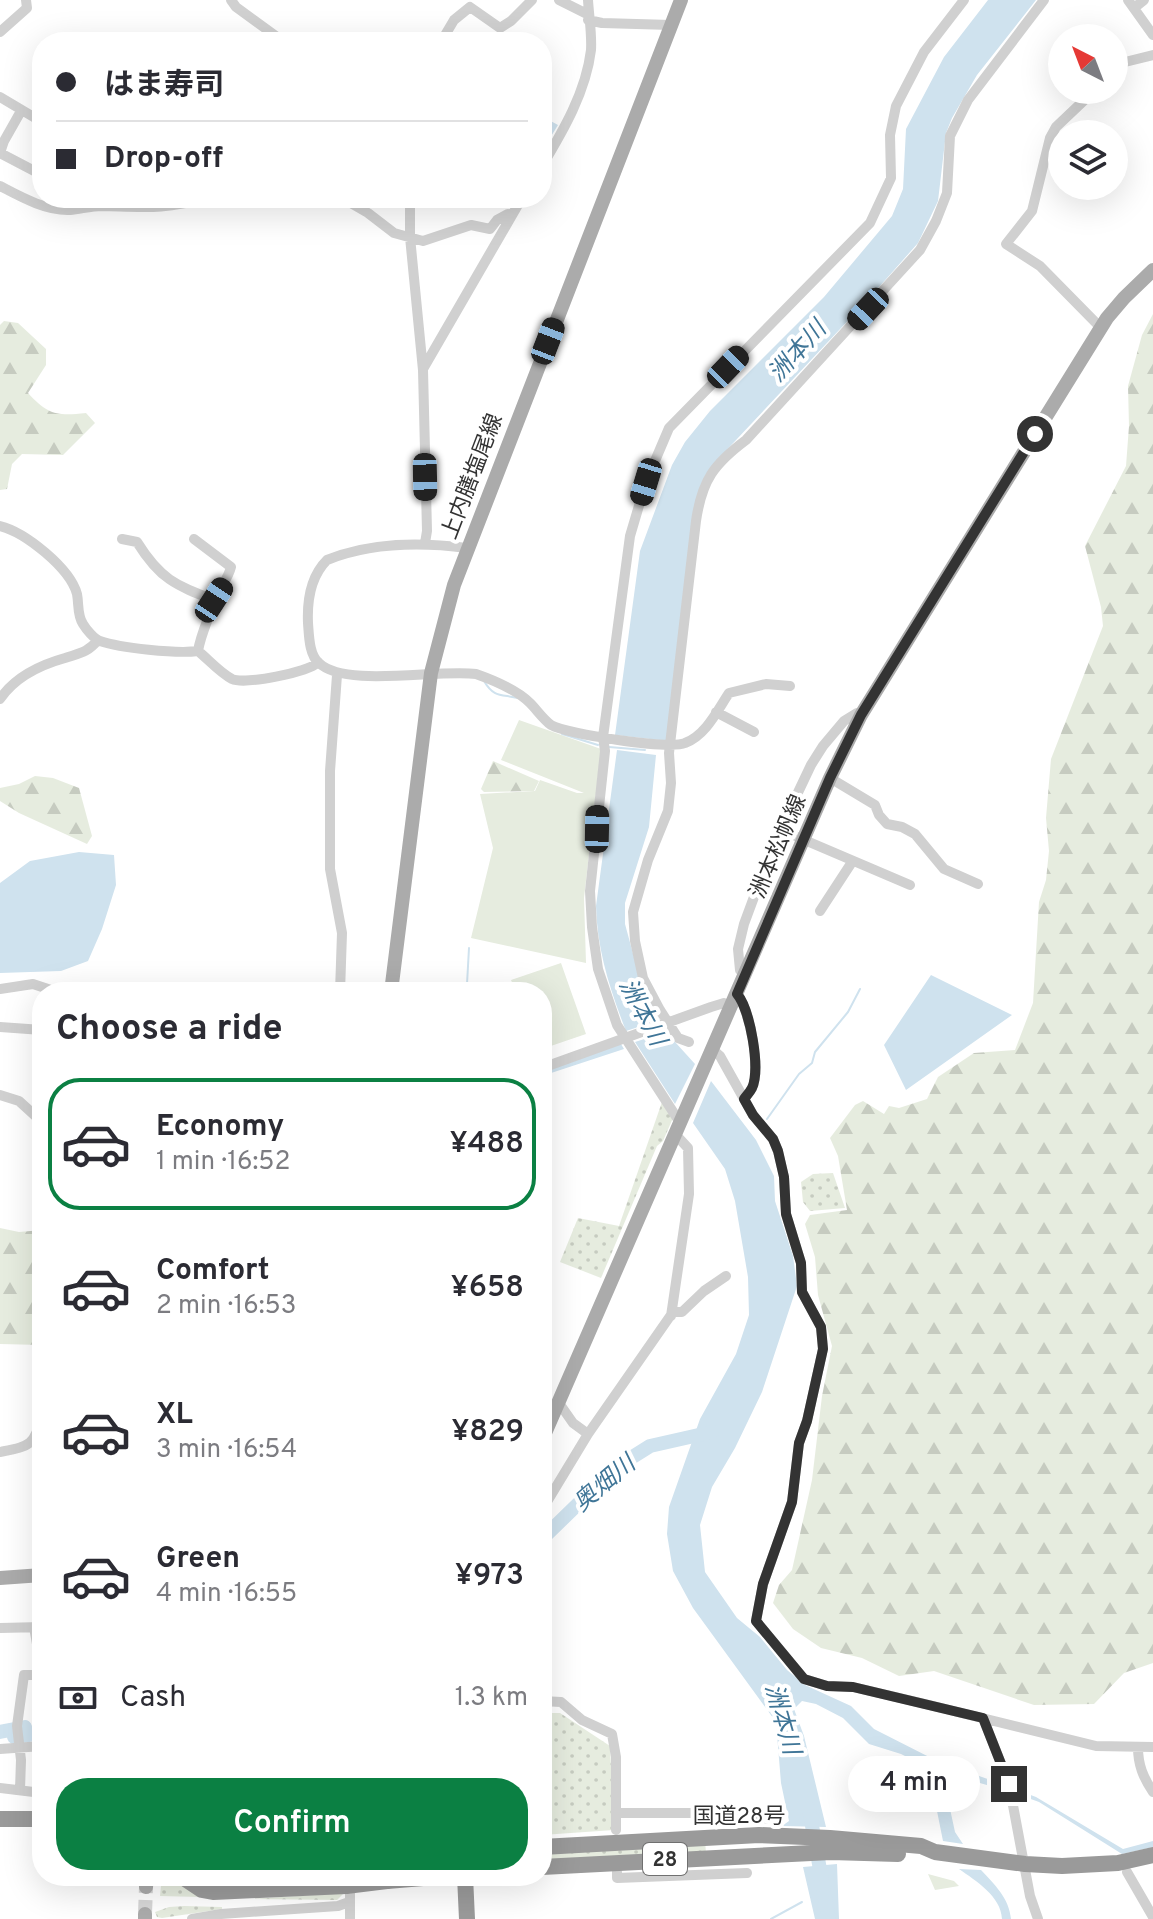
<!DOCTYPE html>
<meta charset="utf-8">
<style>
body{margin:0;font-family:Overpass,"Noto Sans JP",sans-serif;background:#f7f7f7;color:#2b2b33;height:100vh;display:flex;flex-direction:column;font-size:30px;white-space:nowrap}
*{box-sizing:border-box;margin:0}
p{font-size:26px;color:#7c7c81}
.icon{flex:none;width:44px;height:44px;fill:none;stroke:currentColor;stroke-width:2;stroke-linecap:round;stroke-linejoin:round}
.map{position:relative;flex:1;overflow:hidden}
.details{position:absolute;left:32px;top:982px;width:520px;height:904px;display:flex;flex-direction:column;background:#fff;border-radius:32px;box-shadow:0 8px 32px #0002}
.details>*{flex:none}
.hud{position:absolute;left:32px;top:32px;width:520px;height:176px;border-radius:32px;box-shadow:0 8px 32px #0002;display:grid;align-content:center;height:176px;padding:0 24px;background:#fff}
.needle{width:52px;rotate:318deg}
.fabs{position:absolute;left:1048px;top:24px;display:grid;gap:16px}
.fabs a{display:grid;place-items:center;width:80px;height:80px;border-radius:50%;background:#fff;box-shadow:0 8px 32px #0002;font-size:40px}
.end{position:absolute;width:36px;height:36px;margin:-18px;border:10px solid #333;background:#fff;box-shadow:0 0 0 4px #fff}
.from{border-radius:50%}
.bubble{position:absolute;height:56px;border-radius:28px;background:#fff;box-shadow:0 8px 32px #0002;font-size:26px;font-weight:600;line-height:56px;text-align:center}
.car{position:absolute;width:24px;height:48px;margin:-24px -12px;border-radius:10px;box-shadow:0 0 6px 2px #0007;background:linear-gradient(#222 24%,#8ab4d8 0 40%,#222 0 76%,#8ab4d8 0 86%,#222 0)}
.hud b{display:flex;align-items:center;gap:28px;height:76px;font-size:30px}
.hud b+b{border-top:2px solid #e1e1e2}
.hud i{width:20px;height:20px;background:#2b2b33}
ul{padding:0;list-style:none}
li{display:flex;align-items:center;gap:24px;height:132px;margin:0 16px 12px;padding:0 8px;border:4px solid transparent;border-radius:32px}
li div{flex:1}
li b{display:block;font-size:30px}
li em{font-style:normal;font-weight:600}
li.active{border-color:#0b8043}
li>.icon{width:72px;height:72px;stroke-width:1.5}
h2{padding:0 24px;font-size:36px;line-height:96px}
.pay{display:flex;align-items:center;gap:20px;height:88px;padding:0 24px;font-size:30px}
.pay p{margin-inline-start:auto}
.cta{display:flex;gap:16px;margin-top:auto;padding:16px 24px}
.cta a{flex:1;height:92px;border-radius:32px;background:#0b8043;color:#fff;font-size:32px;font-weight:600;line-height:92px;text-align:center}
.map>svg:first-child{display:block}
.grass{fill:url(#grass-dots)}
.forest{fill:url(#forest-firs)}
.garden{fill:#e6ecdf}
.water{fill:#cfe2ee}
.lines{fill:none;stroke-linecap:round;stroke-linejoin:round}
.stream{stroke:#cfe2ee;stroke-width:2}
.river{stroke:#cfe2ee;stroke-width:14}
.major-tunnel{stroke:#d6d6d6;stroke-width:14;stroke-dasharray:14 7;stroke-linecap:butt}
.minor{stroke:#d0d0d0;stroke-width:10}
.major{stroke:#ababab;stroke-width:14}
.highway{stroke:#9a9a9a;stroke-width:16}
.highway-bridge{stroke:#9a9a9a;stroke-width:16}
.route{stroke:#333;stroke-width:10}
.labels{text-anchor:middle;stroke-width:8;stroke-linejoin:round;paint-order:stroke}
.shield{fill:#fff;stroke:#707070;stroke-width:2}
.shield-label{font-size:20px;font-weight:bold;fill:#333}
.street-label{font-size:22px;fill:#333;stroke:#fff}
.water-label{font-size:24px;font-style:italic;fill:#3f7597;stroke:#fff}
</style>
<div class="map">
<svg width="1153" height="1919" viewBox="0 0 1153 1919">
<defs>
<pattern id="grass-dots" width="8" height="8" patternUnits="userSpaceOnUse" patternTransform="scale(2)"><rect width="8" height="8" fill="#e6ecdf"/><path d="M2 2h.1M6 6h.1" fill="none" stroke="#c6cbc0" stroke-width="1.8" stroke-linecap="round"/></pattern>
<pattern id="forest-firs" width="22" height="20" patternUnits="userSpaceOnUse" patternTransform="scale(2)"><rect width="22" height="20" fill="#e6ecdf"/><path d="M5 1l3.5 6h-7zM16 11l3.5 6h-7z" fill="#c6cbc0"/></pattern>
</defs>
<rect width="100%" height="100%" fill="#fff"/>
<!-- grass -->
<path class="grass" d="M662,1102L673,1118L663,1141L657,1146L601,1278L560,1262L578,1218L619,1226Z
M833,1173L845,1208L810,1211L803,1202L801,1182L813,1174Z
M542,1713H560L610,1746L614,1830L542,1835Z
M705,1839L706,1854L542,1861V1850Z
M162,1876H176L201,1897L160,1896Z
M186,1876H262L255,1883L213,1887Z
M273,1876H396L268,1886Z
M344,1893L337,1900L252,1899Z
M184,1906L222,1907V1909L162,1918L157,1917L155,1912L169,1907Z"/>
<!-- forest -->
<path class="forest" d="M1153,314V1663L1124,1673L1094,1704L1034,1705L934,1671L899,1676L862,1658L821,1648L793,1629L773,1603L779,1585L792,1570L812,1480L822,1396L832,1346L818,1295L815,1257L805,1224L810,1215L847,1210L838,1156L830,1138L855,1105L863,1101L884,1114L889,1106L899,1108L927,1099L938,1077L974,1053L1015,1050L1033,1003L1039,902L1046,880L1049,851L1046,818L1051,759L1103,626L1101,607L1085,546L1126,466L1129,426L1128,386L1142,335Z
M4,321L18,323L46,349V365L28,393C48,415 57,416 86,413L95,423L63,455L22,454L12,464L7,489L0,490V325Z
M493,761L539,781L534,791L484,792L481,789Z
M35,776L53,778L79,788L92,836L87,844L19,813L0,801V788L19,784Z
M0,1228L19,1232L42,1230V1345L0,1344Z"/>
<!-- garden -->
<path class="garden" d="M519,720L601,749L584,898L586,963L471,938L493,848L480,794L535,791L540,780L577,793H584L501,760Z
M561,963L586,1034L542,1049V992H516L511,980Z
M928,1874L954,1881L959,1886L935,1890Z"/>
<!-- water -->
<path class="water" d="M988,0H1036L977,75L952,118L946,133L938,201L918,243L872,295L721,456L707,475L668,741L615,735L640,551L672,465L685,442L710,411L824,297L892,216L903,189L906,129L944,57Z
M547,119L558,125L542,151V128Z
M617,750L656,755L649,827L625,903V924L641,983L660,1020L626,1031C610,990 597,950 596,906Z
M79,852L114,855L116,885L102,929L88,961L61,971L0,973V883L30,861Z
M931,975L1012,1015L906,1090L884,1045Z
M666,1032L695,1064L675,1104L635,1042Z
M621,1044L624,1049L542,1076V1070Z
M711,1081L756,1140L774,1176L775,1201L793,1256L797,1286L762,1392L735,1448L712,1487L700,1525L705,1572L737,1618L760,1637L787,1670L805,1685L851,1706L874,1729L939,1762L1002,1784L1004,1790L942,1772L955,1832L963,1844L943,1841L932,1786L925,1766L901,1754L869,1744L843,1718L816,1704L802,1701L794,1709L804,1736L826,1827L782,1826L789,1821L781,1783L776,1722L693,1608L673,1571L667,1534L669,1507L700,1419L736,1354L749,1315L748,1277L735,1201L725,1169L693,1123Z
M1015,1789L1036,1797L1123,1849L1153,1841V1847L1122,1854L1039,1802L1017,1794Z
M837,1864L839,1919H815L803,1867Z
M959,1869L981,1870C995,1885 1009,1898 1011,1919H1002C1001,1896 976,1881 959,1869Z"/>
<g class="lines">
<!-- stream -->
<path class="stream" d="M484,681C494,698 501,694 518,698
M562,734L598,745
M609,747L645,750
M469,948L467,984L504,986L505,992
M767,1119L799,1074L812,1063L815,1052L848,1012L860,989
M771,1919L802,1902"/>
<!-- river -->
<path class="river" d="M542,1539L615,1468L650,1446L712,1432
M0,1732L25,1727L14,1737L42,1733
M809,1809L829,1919"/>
<!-- major-tunnel -->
<path class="major-tunnel" d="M145,1914L146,1887"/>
<!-- minor -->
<path class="minor" d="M231,0L236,7L284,42
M559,0L589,15
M1128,0L1153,35
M1134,8L1144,0
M588,20L602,23L671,25
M0,32L27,8L26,0
M368,42L384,37L397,42
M441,42L454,20L470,7L500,28L511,21L532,0
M1114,70L1125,62L1153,55
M1095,90L1056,127L1050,138L1032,211L1006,244L1040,266L1101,328
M0,97L42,122
M21,111L4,141L0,153L42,175
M542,166C563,131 586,92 591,50C592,34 589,16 588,0
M0,186C21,197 46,211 70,210C81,209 91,206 102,206C144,207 164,210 207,198
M342,198L368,213L394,233L423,241L471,225L490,229L497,220L508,214L511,216
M410,198V237L423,370L427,531L425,543
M423,369L522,198
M0,526C25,532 70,568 77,594C79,604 77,615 83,624C86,629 94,639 100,641C120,648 177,654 198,651C208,659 220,673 232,679C245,685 308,672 317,663
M122,539L137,542C160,579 175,585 214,600
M194,539L231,567C228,580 218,589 214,602C209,618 201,633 198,651
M467,548C420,542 372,542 327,560C310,577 307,600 308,623C309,635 309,655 319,663C345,688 437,669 476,674C493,680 516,689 530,703C537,710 543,719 551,725C567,734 669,750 685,743C706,735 717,711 729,693L766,684L790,686
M337,675L330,771V869L342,933L340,992
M0,699C15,677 40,665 65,658C80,653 87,653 98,640
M716,712L754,732
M830,778L875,805L879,815L887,824L902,827L915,834L944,869L978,884
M781,830L910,885
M820,911L852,862
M746,972L740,970L738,949L744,924L774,843L811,765L823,746L844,721L857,713L861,715
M0,989L33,984L57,992
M737,994C750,1010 761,1069 752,1088C750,1092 747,1095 744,1099
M0,1027L42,1030
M689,1042L678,1038L660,1010L643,978L635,941L633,912L648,860L668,811L671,783L669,753L696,521C702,480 714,464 746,440L920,250L936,221L947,193L950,136L968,100L1044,0
M712,1049L720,1056L753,1115L773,1139L778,1151L784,1177L786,1214L801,1263L802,1292L821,1327L823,1349L807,1421L799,1443L792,1502L763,1584L756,1621L804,1679L827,1686L853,1687L921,1703L1096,1746L1153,1747
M542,1068L711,1007L724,1003L731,1006
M0,1095L19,1101L42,1122
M677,1118L617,1025L598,969L592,927L590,891L605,751L603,737L630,536L646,482L669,428L870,223L891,178L890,135L896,106L924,52L964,0
M671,1316L689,1194L688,1148L675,1134
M559,1403L573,1423L588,1434
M0,1452C30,1446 34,1446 42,1416
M542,1510L588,1434L673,1312H682L704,1291L726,1276
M0,1628L42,1627
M542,1701L561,1702L582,1720L612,1734L616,1757V1830
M983,1718L1009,1784L1030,1896L1038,1919
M1138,1747C1138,1765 1143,1777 1153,1792
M0,1749L42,1746
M0,1788L42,1793
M20,1790L21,1760L17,1726L24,1675H35L41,1667L34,1627
M616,1813H713L773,1819
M617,1872V1878L747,1873
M1127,1872L1153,1917
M192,1919L221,1914L338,1906L349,1902
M350,1919V1876"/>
<!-- major -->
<path class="major" d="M391,992L431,673L454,585L681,0
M542,1440L830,778L861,715L1107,318L1124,298L1153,270
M0,1578L42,1575
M146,1887L147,1876
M145,1919V1914"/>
<!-- highway -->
<path class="highway" d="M0,1819H42
M542,1847L759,1835L830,1838L921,1846L935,1852L1025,1864L1062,1866L1118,1863L1153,1855
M542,1867L831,1852L898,1854
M181,1876L202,1890L213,1892L346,1886
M465,1876L467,1919
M387,1881L447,1876"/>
<!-- highway-bridge -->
<path class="highway-bridge" d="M346,1886L387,1881"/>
</g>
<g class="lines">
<!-- route -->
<path class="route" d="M1009,1784L983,1718L853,1687L827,1686L804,1679L756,1621L763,1584L792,1502L799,1443L807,1421L823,1349L821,1327L802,1292L801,1263L786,1214L784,1177L778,1151L773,1139L753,1115L744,1099C747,1095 750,1092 752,1088C761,1069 750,1009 737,994L830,778L861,715L1035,434"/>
</g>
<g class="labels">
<!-- shield labels -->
<rect class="shield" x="643" y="1843" width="44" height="32" rx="6"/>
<g class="shield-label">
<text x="665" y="1866">28</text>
</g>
<!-- street labels -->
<g class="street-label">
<text transform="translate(471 476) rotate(-69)" y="8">上内膳塩尾線</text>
<text transform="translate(777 846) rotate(-67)" y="8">洲本松帆線</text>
<text x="739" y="1823">国道28号</text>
</g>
<!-- water labels -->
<g class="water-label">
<text transform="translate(797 351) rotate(-48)" y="8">洲本川</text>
<text transform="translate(643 1012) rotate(62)" y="8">洲本川</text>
<text transform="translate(604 1483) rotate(-40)" y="8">奥畑川</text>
<text transform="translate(783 1719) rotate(74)" y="8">洲本川</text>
</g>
</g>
</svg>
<div class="fabs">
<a><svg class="needle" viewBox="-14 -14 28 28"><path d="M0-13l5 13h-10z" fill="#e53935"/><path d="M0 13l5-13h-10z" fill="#7c7c81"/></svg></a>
<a><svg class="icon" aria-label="layers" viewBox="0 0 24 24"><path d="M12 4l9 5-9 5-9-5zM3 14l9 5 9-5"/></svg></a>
</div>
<i class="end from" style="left:1035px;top:434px"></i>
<i class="end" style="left:1009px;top:1784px"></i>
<div class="bubble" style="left:848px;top:1756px;width:132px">4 min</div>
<i class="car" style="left:868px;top:309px;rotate:223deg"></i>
<i class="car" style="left:548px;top:341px;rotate:21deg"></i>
<i class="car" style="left:728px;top:367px;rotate:44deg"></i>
<i class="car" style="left:425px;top:477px;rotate:179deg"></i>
<i class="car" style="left:646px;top:482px;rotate:197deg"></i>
<i class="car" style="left:214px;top:600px;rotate:33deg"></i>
<i class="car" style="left:597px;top:829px;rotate:1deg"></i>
<div class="hud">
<b><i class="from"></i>はま寿司</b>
<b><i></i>Drop-off</b>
</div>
<section class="details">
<h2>Choose a ride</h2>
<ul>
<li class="active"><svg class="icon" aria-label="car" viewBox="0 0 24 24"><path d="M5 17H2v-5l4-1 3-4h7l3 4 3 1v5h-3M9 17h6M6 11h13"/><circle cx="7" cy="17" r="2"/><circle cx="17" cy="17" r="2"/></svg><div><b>Economy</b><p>1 min · 16:52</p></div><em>¥488</em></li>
<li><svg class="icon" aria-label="car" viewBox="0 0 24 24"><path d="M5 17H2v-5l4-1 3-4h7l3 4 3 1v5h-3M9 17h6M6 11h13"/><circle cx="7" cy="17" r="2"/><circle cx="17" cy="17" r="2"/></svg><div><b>Comfort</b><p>2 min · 16:53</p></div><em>¥658</em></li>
<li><svg class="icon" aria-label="car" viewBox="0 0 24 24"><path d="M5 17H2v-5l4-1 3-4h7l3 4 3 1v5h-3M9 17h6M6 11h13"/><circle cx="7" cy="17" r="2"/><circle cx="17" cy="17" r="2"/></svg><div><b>XL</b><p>3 min · 16:54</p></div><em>¥829</em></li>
<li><svg class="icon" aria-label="car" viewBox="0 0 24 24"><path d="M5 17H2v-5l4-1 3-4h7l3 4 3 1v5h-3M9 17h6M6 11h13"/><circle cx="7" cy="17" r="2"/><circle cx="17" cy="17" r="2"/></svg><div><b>Green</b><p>4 min · 16:55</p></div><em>¥973</em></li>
</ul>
<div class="pay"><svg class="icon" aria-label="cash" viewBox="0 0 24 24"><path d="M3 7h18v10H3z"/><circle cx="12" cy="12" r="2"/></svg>Cash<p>1.3 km</p></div>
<div class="cta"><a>Confirm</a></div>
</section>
</div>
